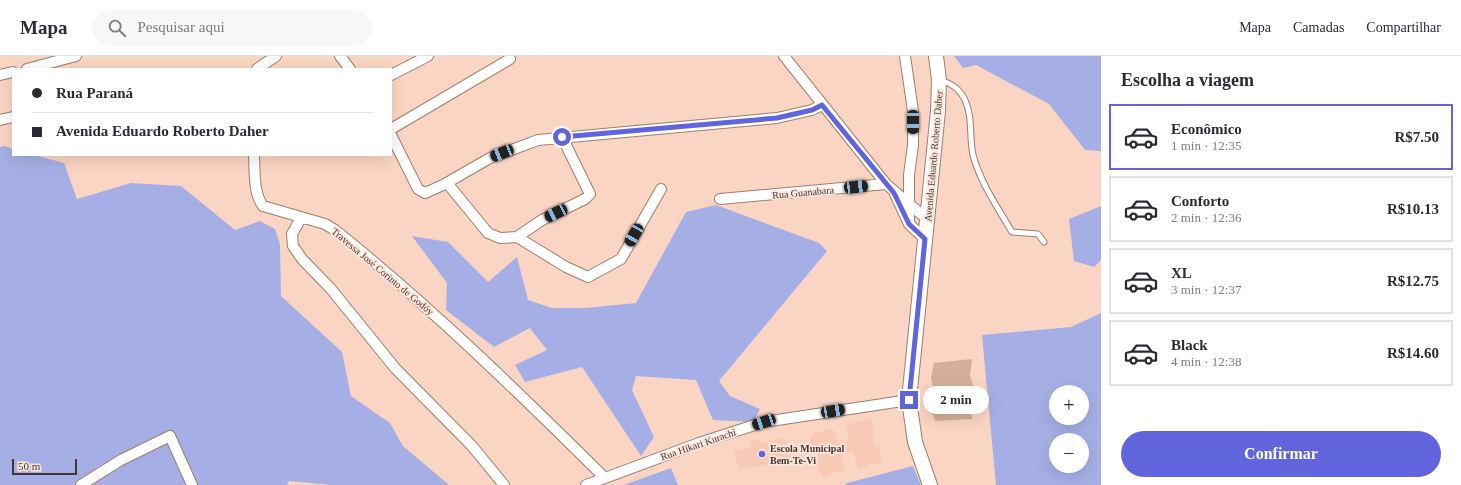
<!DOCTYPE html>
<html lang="pt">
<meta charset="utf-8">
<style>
body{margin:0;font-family:Georgia,serif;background:#f7f7f7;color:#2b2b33;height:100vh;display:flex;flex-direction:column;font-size:15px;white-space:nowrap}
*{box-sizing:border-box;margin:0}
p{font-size:13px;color:#7c7c81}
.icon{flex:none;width:22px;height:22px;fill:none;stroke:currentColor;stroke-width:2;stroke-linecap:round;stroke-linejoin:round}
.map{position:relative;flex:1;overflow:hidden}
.panel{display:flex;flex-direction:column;background:#fff;width:360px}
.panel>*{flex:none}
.guide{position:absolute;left:12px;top:12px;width:380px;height:88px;border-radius:0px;box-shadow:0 4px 16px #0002;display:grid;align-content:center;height:88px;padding:0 20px;background:#fff}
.fabs{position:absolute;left:1049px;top:329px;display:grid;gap:8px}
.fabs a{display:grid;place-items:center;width:40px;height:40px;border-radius:50%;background:#fff;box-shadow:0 4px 16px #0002;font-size:20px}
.scale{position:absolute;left:12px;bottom:10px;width:65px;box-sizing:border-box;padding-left:4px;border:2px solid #45362f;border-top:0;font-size:11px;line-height:14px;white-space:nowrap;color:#45362f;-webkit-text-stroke:3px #fde6db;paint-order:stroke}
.end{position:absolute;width:18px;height:18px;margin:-9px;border:5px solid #6065dd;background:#fff;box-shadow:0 0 0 2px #fff}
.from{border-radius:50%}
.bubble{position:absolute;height:28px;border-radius:14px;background:#fff;box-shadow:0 4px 16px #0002;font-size:13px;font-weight:800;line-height:28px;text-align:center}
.car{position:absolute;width:12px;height:24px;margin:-12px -6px;border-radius:5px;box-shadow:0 0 3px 1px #0007;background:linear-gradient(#222 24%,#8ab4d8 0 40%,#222 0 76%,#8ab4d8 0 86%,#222 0)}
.guide b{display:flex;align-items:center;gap:14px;height:38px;font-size:15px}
.guide b+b{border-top:1px solid #e1e1e2}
.guide i{width:10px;height:10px;background:#2b2b33}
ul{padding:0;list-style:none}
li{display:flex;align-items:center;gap:12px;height:66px;margin:0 8px 6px;padding:0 12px;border:2px solid #e1e1e2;border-radius:0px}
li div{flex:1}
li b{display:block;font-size:15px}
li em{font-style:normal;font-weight:800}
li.on{border-color:#6065dd}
li>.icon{width:36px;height:36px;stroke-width:1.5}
h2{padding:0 20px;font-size:18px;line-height:48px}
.action{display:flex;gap:8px;margin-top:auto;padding:8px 20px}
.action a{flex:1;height:46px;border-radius:24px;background:#6065dd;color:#fff;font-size:16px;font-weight:800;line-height:46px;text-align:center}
header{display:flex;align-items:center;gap:24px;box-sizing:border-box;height:56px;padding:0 20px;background:#fff;border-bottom:1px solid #e1e1e2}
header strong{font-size:19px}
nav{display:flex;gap:22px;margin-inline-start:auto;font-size:14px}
.search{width:280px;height:36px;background:#f7f7f7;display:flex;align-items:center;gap:10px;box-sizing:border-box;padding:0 14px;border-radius:22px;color:#7c7c81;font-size:15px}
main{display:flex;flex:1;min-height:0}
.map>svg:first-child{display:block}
.built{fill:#f8cab5}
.green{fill:#a6afe5;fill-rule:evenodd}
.building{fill:#d3ae9c}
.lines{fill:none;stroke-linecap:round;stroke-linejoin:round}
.service-casing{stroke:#a07d6c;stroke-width:7}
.minor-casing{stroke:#a07d6c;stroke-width:12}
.secondary-casing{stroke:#a07d6c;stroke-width:16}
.service{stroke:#fff;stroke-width:5}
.minor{stroke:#fff;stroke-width:10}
.secondary{stroke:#fff;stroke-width:14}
.route{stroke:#6065dd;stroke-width:5}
.poi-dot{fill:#6065dd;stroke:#fde6db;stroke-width:1.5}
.labels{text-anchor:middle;stroke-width:3.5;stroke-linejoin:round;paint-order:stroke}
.street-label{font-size:10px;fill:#45362f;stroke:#fde6db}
.poi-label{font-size:10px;font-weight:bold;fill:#45362f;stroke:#fde6db;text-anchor:start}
</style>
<header>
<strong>Mapa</strong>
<div class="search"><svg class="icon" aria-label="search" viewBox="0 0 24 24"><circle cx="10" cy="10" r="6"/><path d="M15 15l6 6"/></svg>Pesquisar aqui</div>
<nav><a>Mapa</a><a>Camadas</a><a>Compartilhar</a></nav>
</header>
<main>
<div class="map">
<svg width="1101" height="429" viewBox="0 0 1101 429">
<rect width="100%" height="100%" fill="#fbd5c3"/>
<!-- built -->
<path class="built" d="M871,362L874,379L872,381L875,390H879L882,405L879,408L873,409L869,407L868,410L858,412L853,396L841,399L845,415L840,417L838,415L823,423L816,407L820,406L817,395H814L809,381L813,380V377L820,375L823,377V374L830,372L831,374H834L837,388L850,385L845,369Z
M785,382L790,401L768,407V408L755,411L754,410L740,414L733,395L751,391V384L758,383L762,387Z"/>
<!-- green -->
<path class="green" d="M954,0H1101V95L1085,94L1049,48L976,9L963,12Z
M5,90L13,93V99H34L64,107L77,143L131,127L181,130L235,174L260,165L275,173L280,188L281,240L342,296L351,340L390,367L403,390L449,429H331L289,425L287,429H0V91Z
M716,149L819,187L827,195L719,325L730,340L760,353L753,366L713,364L696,324L636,320L632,334L654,381L641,400L582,311L525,326L515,309L547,294L530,272L494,291L446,254L447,227L412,180L448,186L488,226L517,201L528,244L552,252H585L636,247L686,156Z
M1101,150V204L1094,211L1074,205L1069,163Z
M1101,257V429H996L982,279L1071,271ZM1056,336H1082V362H1056ZM1056,384H1082V410H1056Z
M913,410L921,429H845L847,427Z
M671,412L678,429H624Z"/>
<!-- building -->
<path class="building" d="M972,303L970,319L974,333L970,348L972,363L935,365L930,350L935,338L931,322L934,307Z"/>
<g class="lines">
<defs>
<path id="service" d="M940,24C952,28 959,32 965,44C973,61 969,81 973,99C980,126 998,152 1012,176L1038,178L1044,186"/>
<path id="minor" d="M340,0L350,13
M784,0L886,128L928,164
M905,0L913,55V89L909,119V168
M27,13L76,0
M257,13L276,0
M0,19L13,16
M391,19L428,0
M0,64L13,61
M391,73L510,3
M391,79L418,133L425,137L443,129L490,102L538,84L777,62L812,54L822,49
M254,99C255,115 253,137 263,150L325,168L335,174C430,250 518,336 605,422
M447,127L488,177L500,182L517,181L542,164L585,143L590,138L562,81
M895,138L909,168L925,183
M720,143L886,128
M301,162L292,178L293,190L302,203L331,233L395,312L472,390L504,429
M517,181L566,211L588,221L621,203L661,133
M81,429L121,404L170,380L192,429
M586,429L699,387L764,366L909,344"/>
<path id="secondary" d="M930,429L915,386L909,344L938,55L939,24L936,0"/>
</defs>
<!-- service casing -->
<use href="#service" class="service-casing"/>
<!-- minor casing -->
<use href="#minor" class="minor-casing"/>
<!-- secondary casing -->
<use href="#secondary" class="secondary-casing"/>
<!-- service -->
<use href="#service" class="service"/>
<!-- minor -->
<use href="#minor" class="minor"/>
<!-- secondary -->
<use href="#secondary" class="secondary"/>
</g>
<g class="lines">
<!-- route -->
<path class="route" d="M562,81L777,62L812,54L822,49L894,137L909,168L925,183L909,344"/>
</g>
<!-- markers -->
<circle class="poi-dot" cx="762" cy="398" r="4"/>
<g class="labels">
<!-- street labels -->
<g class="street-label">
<text transform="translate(933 100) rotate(-85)" y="4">Avenida Eduardo Roberto Daher</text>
<text transform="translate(803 136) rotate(-5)" y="4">Rua Guanabara</text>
<text transform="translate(383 215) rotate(40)" y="4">Travessa José Corinto de Godóy</text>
<text transform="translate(698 388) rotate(-19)" y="4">Rua Hikari Kurachi</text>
</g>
<!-- poi labels -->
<g class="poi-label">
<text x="770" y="396">Escola Municipal<tspan x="770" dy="12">Bem-Te-Vi</tspan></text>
</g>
</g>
</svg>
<div class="fabs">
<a>+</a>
<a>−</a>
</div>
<div class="scale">50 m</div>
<i class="end from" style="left:562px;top:81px"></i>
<i class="end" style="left:909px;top:344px"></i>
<div class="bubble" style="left:923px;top:330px;width:66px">2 min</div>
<i class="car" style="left:913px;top:66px;rotate:180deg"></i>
<i class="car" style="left:502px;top:97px;rotate:248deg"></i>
<i class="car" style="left:856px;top:131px;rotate:84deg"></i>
<i class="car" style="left:556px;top:157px;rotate:244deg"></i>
<i class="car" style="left:634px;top:179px;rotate:210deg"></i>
<i class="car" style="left:833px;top:355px;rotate:81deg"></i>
<i class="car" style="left:764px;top:366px;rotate:252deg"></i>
<div class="guide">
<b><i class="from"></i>Rua Paraná</b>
<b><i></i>Avenida Eduardo Roberto Daher</b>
</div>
</div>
<section class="panel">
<h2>Escolha a viagem</h2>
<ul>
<li class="on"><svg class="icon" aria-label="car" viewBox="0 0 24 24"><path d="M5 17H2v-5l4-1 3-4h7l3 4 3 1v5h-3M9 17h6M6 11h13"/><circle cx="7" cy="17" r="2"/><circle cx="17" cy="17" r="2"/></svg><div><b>Econômico</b><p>1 min · 12:35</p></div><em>R$7.50</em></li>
<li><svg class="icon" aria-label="car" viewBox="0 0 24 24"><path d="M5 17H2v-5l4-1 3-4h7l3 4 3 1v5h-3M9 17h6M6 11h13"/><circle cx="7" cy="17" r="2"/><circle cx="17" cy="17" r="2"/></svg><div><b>Conforto</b><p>2 min · 12:36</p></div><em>R$10.13</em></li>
<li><svg class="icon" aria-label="car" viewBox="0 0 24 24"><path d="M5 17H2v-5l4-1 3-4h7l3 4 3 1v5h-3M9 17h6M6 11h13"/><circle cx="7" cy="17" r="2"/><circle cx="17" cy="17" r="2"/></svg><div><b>XL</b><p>3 min · 12:37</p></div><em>R$12.75</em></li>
<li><svg class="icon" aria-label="car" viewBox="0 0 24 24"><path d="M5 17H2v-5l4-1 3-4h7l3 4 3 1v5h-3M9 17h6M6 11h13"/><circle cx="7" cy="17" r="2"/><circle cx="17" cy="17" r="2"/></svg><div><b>Black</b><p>4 min · 12:38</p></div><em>R$14.60</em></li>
</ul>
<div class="action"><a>Confirmar</a></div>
</section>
</main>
